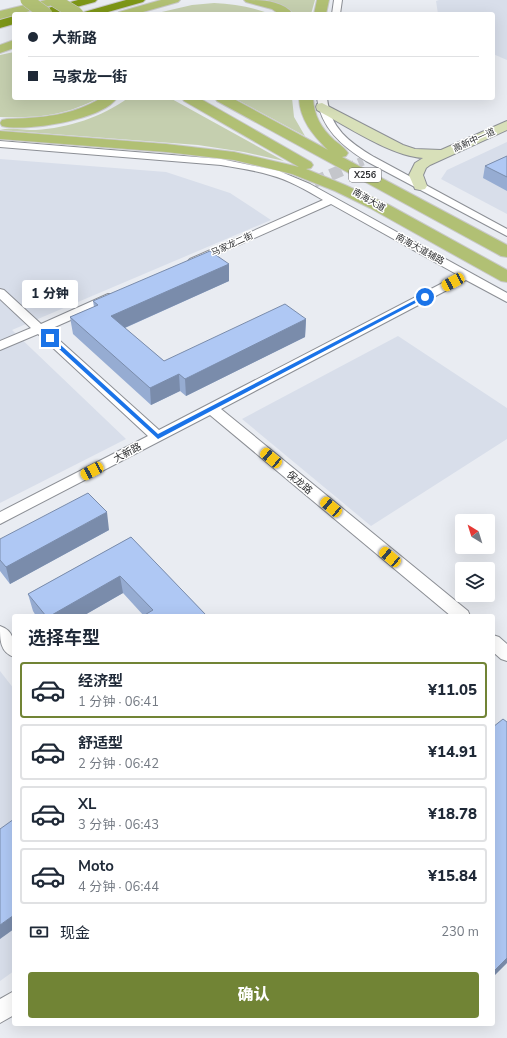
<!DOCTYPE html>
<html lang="zh">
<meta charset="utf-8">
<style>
body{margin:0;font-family:"Nunito Sans","Noto Sans SC",sans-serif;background:#f6f6f7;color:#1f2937;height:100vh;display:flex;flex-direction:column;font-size:15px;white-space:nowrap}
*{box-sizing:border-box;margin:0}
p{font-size:13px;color:#747a83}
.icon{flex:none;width:22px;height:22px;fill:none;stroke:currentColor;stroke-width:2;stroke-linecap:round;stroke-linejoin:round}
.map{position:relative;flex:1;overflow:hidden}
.side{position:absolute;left:12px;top:614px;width:483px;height:412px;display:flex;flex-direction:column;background:#fff;border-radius:4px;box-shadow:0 4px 16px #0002}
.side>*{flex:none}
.top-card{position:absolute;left:12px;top:12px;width:483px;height:88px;border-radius:4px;box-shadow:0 4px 16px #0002;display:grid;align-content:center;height:88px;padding:0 16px;background:#fff}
.needle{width:26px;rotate:322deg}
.fabs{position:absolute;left:455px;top:514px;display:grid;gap:8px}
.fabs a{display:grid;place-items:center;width:40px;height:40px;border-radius:4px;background:#fff;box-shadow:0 4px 16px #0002;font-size:20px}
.end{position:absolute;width:18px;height:18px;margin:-9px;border:5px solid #1a73e8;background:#fff;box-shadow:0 0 0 2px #fff}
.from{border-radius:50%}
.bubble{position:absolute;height:28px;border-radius:4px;background:#fff;box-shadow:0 4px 16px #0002;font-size:13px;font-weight:800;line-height:28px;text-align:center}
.car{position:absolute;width:12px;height:24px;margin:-12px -6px;border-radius:5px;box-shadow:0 0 3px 1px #0007;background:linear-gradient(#f5c518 24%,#345 0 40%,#f5c518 0 76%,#345 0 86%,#f5c518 0)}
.top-card b{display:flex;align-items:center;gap:14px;height:38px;font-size:15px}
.top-card b+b{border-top:1px solid #e0e1e3}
.top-card i{width:10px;height:10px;background:#1f2937}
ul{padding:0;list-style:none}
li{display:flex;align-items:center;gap:12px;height:56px;margin:0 8px 6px;padding:0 8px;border:2px solid #e0e1e3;border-radius:4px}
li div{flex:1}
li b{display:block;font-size:15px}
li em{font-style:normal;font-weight:800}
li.selected{border-color:#718435}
li>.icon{width:36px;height:36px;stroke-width:1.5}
h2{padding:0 16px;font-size:18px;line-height:48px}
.pay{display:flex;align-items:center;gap:10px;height:44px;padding:0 16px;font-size:15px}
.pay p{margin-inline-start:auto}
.button{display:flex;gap:8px;margin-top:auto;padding:8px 16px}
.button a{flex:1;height:46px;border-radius:4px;background:#718435;color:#fff;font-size:16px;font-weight:800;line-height:46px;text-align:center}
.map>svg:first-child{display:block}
.built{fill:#d8deea}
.green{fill:#c5cfaf}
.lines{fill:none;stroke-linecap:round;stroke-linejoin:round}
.street-tunnel-far1{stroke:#c4c6cb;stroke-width:9;stroke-dasharray:9 4.5;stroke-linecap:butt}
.street-tunnel{stroke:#c4c6cb;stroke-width:12;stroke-dasharray:12 6;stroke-linecap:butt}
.street-casing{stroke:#8c8f95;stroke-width:2}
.secondary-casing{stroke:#8c8f95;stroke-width:2}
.primary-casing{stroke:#c9c9c9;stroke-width:2}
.highway-casing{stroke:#c9c9c9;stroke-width:2}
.street{fill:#fff;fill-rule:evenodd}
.secondary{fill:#d8e0b9;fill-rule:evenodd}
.primary{fill:#b1c074;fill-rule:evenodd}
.highway{fill:#7d9617;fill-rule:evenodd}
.primary-bridge-casing{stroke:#c9c9c9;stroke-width:14;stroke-linecap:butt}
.primary-bridge{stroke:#b1c074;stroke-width:13}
.wall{fill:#96acd2}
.shaded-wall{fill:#7a8cab}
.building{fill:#afc8f4;stroke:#7a8cab}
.route{fill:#1a73e8}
.labels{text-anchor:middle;stroke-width:3;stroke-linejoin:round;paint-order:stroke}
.far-street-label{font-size:9px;fill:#2e2f31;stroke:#fff}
.shield{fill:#fff;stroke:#6d6d6f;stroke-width:1}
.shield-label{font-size:9px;font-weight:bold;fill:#2e2f31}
.street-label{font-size:10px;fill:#2e2f31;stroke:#fff}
</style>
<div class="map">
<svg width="507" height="1038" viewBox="0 0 507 1038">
<rect width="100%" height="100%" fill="#e9ecf2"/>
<!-- built -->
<path class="built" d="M439,0H507V60L493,54V14H438L436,1Z
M507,142V214L441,179L447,170Z
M0,159L166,172L230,193L271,220L12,330L126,439L0,503Z
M398,336L507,408V439L371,526L242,419Z
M0,671L14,689V971L0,981Z"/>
<!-- green -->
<path class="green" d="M266,0H315L311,14H295L283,6Z
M214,3C234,4 252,7 271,14H153L192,5Z
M14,52V98H99C64,116 38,118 0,117V55Z
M128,98H170L284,161L244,152L198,145L0,130C9,127 25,130 36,130C68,128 102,117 128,98Z
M234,98H292L294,117L305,136Z"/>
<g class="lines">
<!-- street-tunnel-far1 -->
<path class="street-tunnel-far1" d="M346,168L363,161"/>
<!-- street-tunnel -->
<path class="street-tunnel" d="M314,182L349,167"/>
<defs>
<path id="street" d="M334,0H342L340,14H332Z
M317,98H327C330,128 349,142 374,157L507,229V236L366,161C342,146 321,128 317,98Z
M0,141L221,159L279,171L310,184L507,293V302L466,280L221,409L468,611L470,616H451L210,415L0,524V512L148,436L38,334L0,350V341L31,328L0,299V289L4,290L41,324L108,294H116L118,297L116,300L48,330L159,430L458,275L331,204L198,263H190L188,261L190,259L323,200C306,190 289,180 270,175C254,170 237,168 221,165L0,147Z
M0,626C15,631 14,643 14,657C0,652 0,640 0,626Z
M493,635L499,637L507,644V661L501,659L493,652Z
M14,991V1015L0,1023V999Z"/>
<path id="secondary" d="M322,103L403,145L415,149L441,150L507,121V130L430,165L426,168L423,175L427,186L425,189L420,190L415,189L409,175L415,163L423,158C391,156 346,126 317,110L316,107L317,104Z"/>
<path id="primary" d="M46,0H66L64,2L0,19V11Z
M161,0H180L178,2L136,14H117L119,12Z
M244,0C260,0 282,0 293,14H279L272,9L246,2Z
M317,0H329L326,14H314Z
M14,40V48L0,53V45Z
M101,98H117C102,120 26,132 2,126L0,123L2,120L7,119C40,118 72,116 101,98Z
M182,98H199L311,162L313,165L311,168L306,169L345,185L389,205L507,270V282L501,281L370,208L335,191L292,174L234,160L166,152L0,139V131L166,144L234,152L299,167L184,101Z
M215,98H232L328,150C313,135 300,120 299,98H313C314,116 321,128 334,140C339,144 345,148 348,153L346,156L342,157L507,245V257L501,256L217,101Z"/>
<path id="highway" d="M78,0H97L95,2L51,14H31L33,12Z
M126,0H145L143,2L101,14H82L84,12Z
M14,16V24L0,28V20Z"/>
</defs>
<!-- street casing -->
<use href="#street" class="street-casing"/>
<!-- secondary casing -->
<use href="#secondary" class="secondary-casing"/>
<!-- primary casing -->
<use href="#primary" class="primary-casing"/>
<!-- highway casing -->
<use href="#highway" class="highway-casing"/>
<!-- street -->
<use href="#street" class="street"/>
<!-- secondary -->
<use href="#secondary" class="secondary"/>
<!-- primary -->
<use href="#primary" class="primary"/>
<!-- highway -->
<use href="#highway" class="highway"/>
<defs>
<path id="primary-bridge" d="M27,0L46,14
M54,0L77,14"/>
</defs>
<!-- primary-bridge casing -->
<use href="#primary-bridge" class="primary-bridge-casing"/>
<!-- primary-bridge -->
<use href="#primary-bridge" class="primary-bridge"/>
</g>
<!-- wall -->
<path class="wall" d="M507,156V191L483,178L485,166Z
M229,264V281L125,328L164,361L306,319L305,337L186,396L180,391L151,405L73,334L70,317L94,307L93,301Z
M109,530L10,584L0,571V539Z
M131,537L206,615V616H143H144L123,593L83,616H36L33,611L28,594Z"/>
<!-- shaded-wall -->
<path class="shaded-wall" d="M229,264V281L113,333L111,316Z
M306,319L305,337L186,396L185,379Z
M179,374L180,391L151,405L150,388Z
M107,512L109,530L10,584L6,567Z
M120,576L123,593L83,616H50Z
M14,915V929L0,939V925Z
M507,958V963L493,977V972Z"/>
<!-- building -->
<path class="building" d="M507,156V177L485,166Z
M210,251L229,264L111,316L164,361L285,304L306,319L185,379L179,374L150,388L70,317L98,305L93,301Z
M88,493L107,512L6,567L0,560V539Z
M131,537L206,615L205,616H143L153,610L120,576L50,616H46L28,594Z
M503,719L507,722V958L493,972V727Z
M14,819V915L0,925V829Z"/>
<!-- route -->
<path class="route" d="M423,296L427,297L158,439L47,338L52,337L158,434Z"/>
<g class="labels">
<!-- far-street labels -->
<g class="far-street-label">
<text transform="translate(474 140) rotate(-24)" y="3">高新中一道</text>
<text transform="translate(369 200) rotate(30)" y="3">南海大道</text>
<text transform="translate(232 244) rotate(-24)" y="3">马家龙二街</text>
<text transform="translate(420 249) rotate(29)" y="3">南海大道辅路</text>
</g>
<!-- shield labels -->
<rect class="shield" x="349" y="168" width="32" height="14" rx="3"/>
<g class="shield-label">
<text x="365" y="178">X256</text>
</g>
<!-- street labels -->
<g class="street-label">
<text transform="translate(127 452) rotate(-28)" y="4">大新路</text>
<text transform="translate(300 482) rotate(40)" y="4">保龙路</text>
</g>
</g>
</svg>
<div class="fabs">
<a><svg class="needle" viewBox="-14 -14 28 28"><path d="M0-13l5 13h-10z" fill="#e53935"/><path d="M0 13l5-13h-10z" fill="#747a83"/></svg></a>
<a><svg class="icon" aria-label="layers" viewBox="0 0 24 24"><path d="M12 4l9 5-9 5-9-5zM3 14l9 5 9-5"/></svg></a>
</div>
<i class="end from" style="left:425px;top:297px"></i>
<i class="end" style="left:50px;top:338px"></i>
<div class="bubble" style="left:22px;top:280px;width:56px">1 分钟</div>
<i class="car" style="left:453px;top:282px;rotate:242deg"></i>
<i class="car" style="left:271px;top:458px;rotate:310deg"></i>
<i class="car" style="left:92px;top:471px;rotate:242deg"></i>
<i class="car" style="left:331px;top:507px;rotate:310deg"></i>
<i class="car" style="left:390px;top:557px;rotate:310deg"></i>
<div class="top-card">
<b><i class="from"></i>大新路</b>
<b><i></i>马家龙一街</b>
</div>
<section class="side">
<h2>选择车型</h2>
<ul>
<li class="selected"><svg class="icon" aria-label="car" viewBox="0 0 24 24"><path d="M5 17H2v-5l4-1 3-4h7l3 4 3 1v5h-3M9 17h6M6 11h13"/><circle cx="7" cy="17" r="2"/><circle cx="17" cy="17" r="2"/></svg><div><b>经济型</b><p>1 分钟 · 06:41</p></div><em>¥11.05</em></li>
<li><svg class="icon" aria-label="car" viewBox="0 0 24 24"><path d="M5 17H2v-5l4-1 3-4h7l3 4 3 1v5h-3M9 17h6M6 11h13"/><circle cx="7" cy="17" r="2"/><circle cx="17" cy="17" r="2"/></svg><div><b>舒适型</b><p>2 分钟 · 06:42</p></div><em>¥14.91</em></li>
<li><svg class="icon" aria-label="car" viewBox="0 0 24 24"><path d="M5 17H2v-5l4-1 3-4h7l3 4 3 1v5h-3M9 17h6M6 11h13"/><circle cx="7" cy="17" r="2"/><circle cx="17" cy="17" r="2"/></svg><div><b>XL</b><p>3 分钟 · 06:43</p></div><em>¥18.78</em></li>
<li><svg class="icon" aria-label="car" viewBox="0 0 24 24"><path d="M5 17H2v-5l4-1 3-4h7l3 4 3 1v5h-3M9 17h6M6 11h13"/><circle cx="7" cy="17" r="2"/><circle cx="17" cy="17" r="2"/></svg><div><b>Moto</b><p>4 分钟 · 06:44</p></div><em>¥15.84</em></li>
</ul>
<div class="pay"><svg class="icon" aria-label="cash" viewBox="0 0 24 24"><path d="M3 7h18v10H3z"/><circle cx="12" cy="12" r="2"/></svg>现金<p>230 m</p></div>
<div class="button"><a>确认</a></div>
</section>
</div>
